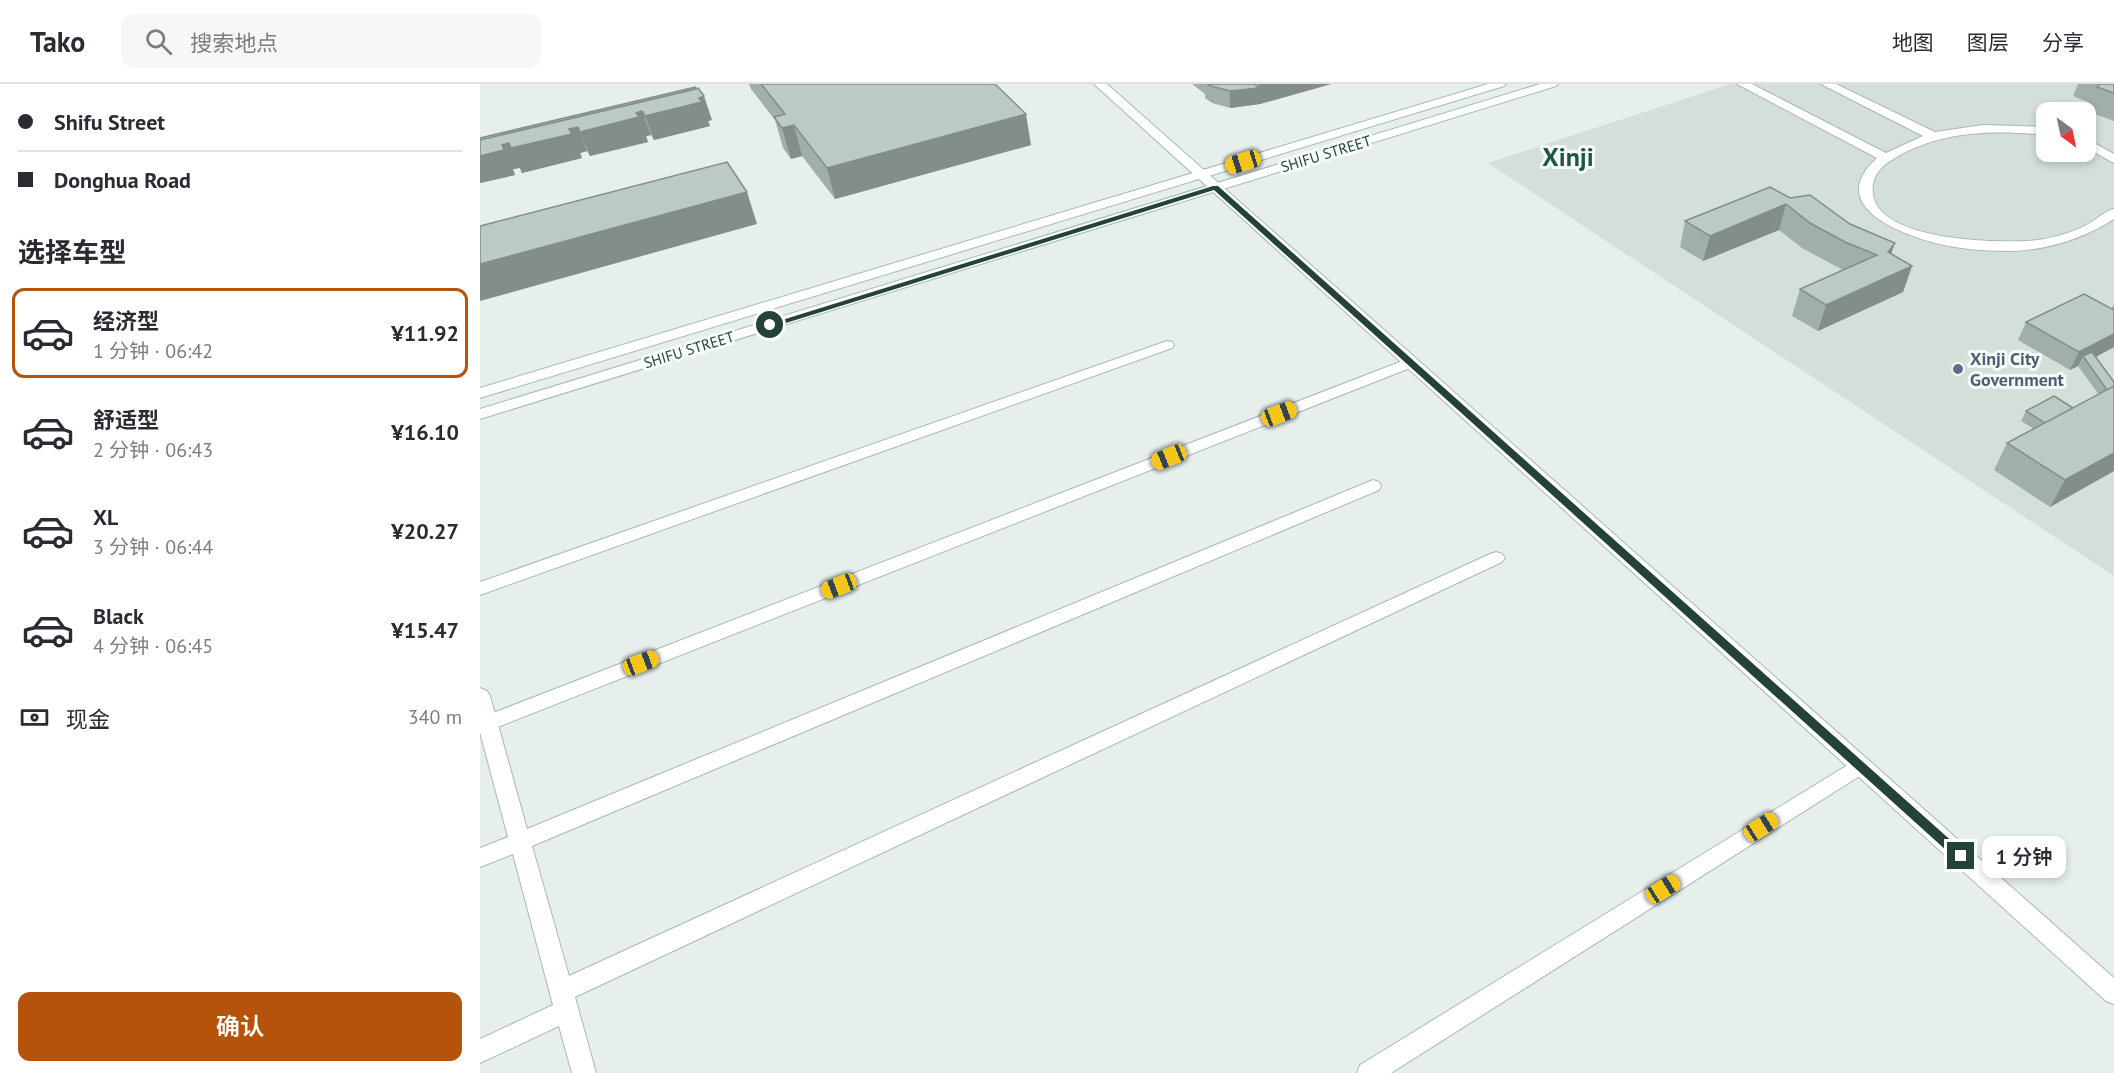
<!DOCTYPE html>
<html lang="zh">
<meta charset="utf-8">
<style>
body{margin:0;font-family:"PT Sans","Noto Sans SC",sans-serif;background:#f7f7f7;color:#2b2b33;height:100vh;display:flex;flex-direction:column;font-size:22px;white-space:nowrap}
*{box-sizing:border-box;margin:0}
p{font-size:20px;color:#7c7c81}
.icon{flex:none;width:33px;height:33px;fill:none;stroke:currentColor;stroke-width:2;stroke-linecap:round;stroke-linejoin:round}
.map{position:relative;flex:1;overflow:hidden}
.details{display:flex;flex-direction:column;background:#fff;width:480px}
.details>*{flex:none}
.hud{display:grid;align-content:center;height:132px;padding:0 18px;background:#fff}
.needle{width:39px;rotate:147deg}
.controls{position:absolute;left:1556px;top:18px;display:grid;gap:12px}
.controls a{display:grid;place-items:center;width:60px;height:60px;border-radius:12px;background:#fff;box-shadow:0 3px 9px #0003;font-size:30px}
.end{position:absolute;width:27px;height:27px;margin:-14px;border:8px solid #24423a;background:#fff;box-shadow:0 0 0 3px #fff}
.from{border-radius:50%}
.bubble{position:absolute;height:42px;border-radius:12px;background:#fff;box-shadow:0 3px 9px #0003;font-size:20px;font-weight:600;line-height:42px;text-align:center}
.car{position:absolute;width:18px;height:36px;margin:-18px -9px;border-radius:8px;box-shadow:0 0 4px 2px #0007;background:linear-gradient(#f5c518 24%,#345 0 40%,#f5c518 0 76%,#345 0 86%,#f5c518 0)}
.hud b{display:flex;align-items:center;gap:21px;height:57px;font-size:22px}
.hud b+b{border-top:2px solid #e1e1e2}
.hud i{width:15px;height:15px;background:#2b2b33}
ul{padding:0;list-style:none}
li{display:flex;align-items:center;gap:18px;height:90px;margin:0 12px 9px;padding:0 6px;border:3px solid transparent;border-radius:12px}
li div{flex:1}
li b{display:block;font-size:22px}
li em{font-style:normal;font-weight:600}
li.active{border-color:#b45309}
li>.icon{width:54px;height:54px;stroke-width:1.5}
h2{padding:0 18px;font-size:27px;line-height:72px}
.pay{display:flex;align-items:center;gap:15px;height:66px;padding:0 18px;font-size:22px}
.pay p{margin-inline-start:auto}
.primary-button{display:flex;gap:12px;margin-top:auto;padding:12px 18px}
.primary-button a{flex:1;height:69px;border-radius:12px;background:#b45309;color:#fff;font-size:24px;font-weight:600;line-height:69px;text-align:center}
header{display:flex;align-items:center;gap:36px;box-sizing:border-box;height:84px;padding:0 30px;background:#fff;border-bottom:2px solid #e1e1e2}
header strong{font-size:28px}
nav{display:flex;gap:33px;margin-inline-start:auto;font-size:21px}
.search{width:420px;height:54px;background:#f7f7f7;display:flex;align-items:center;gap:15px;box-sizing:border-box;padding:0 21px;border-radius:12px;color:#7c7c81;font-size:22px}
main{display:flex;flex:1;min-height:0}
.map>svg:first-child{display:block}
.built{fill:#d4dfda;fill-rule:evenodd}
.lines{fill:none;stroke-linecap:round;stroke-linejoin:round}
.service-casing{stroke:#a8b8b2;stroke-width:2}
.minor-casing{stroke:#a8b8b2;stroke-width:2}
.tertiary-casing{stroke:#a8b8b2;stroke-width:2}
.secondary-casing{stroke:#a4bbb3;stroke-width:2}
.service{fill:#fff;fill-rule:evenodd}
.minor{fill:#fff;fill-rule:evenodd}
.tertiary{fill:#fff;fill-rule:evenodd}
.secondary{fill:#fff;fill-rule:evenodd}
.wall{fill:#a1aea9}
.shaded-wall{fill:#838d89}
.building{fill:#bbcac4;stroke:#838d89;stroke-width:1.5}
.route{fill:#24423a}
.service-dot{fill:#5c6f8a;stroke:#f7fbf9;stroke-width:2}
.labels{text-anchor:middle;stroke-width:6;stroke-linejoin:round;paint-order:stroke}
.far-street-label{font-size:15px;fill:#24423a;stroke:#f7fbf9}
.service-label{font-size:18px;font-weight:bold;fill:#4e5e75;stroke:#f7fbf9;text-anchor:start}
.far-town-label{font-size:26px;font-weight:bold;fill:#1f5548;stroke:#f7fbf9}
</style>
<header>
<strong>Tako</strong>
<div class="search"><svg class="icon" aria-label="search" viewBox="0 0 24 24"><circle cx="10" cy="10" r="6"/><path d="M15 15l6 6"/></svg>搜索地点</div>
<nav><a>地图</a><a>图层</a><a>分享</a></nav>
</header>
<main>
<section class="details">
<div class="hud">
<b><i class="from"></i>Shifu Street</b>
<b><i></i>Donghua Road</b>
</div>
<h2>选择车型</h2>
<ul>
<li class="active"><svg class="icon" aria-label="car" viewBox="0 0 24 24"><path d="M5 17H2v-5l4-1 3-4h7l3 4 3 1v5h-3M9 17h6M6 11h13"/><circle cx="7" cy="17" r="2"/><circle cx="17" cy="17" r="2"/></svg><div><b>经济型</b><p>1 分钟 · 06:42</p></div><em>¥11.92</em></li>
<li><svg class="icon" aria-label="car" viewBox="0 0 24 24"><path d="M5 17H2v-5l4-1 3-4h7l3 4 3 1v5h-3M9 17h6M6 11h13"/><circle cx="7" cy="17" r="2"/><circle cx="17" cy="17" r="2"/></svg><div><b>舒适型</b><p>2 分钟 · 06:43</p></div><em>¥16.10</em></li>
<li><svg class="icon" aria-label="car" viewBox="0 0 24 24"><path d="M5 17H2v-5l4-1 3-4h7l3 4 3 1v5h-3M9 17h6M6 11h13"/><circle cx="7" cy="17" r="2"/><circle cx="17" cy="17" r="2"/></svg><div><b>XL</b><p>3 分钟 · 06:44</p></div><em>¥20.27</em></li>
<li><svg class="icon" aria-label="car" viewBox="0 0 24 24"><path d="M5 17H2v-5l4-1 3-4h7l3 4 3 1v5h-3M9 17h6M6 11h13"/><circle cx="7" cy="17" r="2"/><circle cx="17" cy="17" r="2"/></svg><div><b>Black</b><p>4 分钟 · 06:45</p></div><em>¥15.47</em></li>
</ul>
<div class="pay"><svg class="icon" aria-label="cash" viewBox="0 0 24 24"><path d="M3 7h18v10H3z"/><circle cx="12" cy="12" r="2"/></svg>现金<p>340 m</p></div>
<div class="primary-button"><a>确认</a></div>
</section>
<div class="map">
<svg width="1634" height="989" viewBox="0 0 1634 989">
<rect width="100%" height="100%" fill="#e6efeb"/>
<!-- built -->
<path class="built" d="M1250,0H1634V492L1008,79ZM1566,28H1605V68H1566Z"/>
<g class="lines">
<defs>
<path id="service" d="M1257,0H1272L1406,69L1443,52L1341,0H1356L1455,48L1503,41L1566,43V51C1514,46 1462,46 1415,74C1402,81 1390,93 1393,110C1399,158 1523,160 1559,156C1576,153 1595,148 1610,139C1618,134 1625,127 1634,125V135C1603,155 1567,166 1530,167C1512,167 1493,166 1475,163C1436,157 1339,126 1397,74Z
M1605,54L1634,70V79L1605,63Z
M687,257L692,258L694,261L692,264L0,511V498Z
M893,396L899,398L901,402L899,406L52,762L89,892L1010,470L1016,468L1022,470L1025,474L1022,478L95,913L116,989H92L79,942L0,979V955L73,921L33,770L0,783V764L28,753L0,648V604L7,607L10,612L47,745Z
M1379,674L1386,676L1389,682L1386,688L911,989H877L880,981Z"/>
<path id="minor" d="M930,274L935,276L938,279L935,282L0,650V634Z"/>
<path id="tertiary" d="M614,0H627L1634,894V920L1626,917Z"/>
<path id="secondary" d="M1008,0H1026L1024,2L0,314V304Z
M1060,0H1078L1076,2L0,335V325Z"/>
</defs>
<!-- service casing -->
<use href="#service" class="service-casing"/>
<!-- minor casing -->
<use href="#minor" class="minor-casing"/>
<!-- tertiary casing -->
<use href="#tertiary" class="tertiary-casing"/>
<!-- secondary casing -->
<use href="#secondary" class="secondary-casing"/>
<!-- service -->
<use href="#service" class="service"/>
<!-- minor -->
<use href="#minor" class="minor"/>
<!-- tertiary -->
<use href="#tertiary" class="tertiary"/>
<!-- secondary -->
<use href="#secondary" class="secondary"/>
</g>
<!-- wall -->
<path class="wall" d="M269,0H515L551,61L355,115L322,72L311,75L303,64L295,36L271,5Z
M712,0H851L780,20L750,24L732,19L725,14V10Z
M1598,0H1634V37L1607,27L1610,19L1593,12Z
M215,3L232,36L228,37L230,42L174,56L171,51L166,52L168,58L110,72L107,67L100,69L102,74L42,89L40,84L33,85L35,91L0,99V54Z
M1310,114L1415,159L1411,170L1432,182L1423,208L1338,247L1312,232L1320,205L1363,186L1322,164L1299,146L1223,177L1200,163L1205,137Z
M1634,220V263L1616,273L1634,298V387L1570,423L1514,386L1527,359L1554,345L1541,337L1546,327L1593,324L1619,311L1598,282L1590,286L1538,256L1546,238L1631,225Z"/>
<!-- shaded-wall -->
<path class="shaded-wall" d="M779,0H851L780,20L750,24V7L779,4Z
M224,12L232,36L228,37L230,42L174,56L165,32L162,27L171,51L166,52L168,58L110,72L98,43L107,67L100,69L102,74L42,89L40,84L33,85L35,91L0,99V64Z
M546,30L551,61L355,115L347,84Z
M314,41L322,72L311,75L302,44Z
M267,108L277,140L0,217V180Z
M1306,120L1299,146L1223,177L1230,152Z
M1415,159L1406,184L1408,168Z
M1432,182L1423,208L1338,247L1346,221Z
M1634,250V263L1606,278L1603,272L1598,282L1590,286L1599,268Z
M1634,369V387L1570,423L1585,396Z"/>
<!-- building -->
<path class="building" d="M281,0H515L546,30L347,84L314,41L302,44L294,33L305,30Z
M728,0H774L779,4L750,7L731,2Z
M1620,0H1634V9L1617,3Z
M215,3L216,5L0,56V54Z
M218,4L224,12L219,14L222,18L165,32L162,27L156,29L159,33L100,48L98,43L89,45L92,50L31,64L29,59L22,61L24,66L0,72V56Z
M247,78L267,108L0,180V142Z
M1290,103L1310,114L1330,111L1370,140L1415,159L1408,168L1432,182L1346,221L1320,205L1397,171L1365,158L1330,139L1306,120L1230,152L1205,137Z
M1604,210L1634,226V250L1599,268L1546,238Z
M1612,268L1634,298V302L1627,306L1603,272Z
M1634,302V369L1585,396L1527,359Z
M1574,312L1593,324L1565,339L1546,327Z"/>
<!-- route -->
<path class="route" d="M733,102H738L1485,769V776H1477L734,106L293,243L286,241Z"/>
<!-- markers -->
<circle class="service-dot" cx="1478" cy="285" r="6"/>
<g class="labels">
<!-- far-street labels -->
<g class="far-street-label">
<text transform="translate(846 70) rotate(-17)" y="5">SHIFU STREET</text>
<text transform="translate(209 266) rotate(-17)" y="5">SHIFU STREET</text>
</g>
<!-- service labels -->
<g class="service-label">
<text x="1490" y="281">Xinji City<tspan x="1490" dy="21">Government</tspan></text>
</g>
<!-- far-town labels -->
<g class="far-town-label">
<text x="1088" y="82">Xinji</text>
</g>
</g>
</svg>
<div class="controls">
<a><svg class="needle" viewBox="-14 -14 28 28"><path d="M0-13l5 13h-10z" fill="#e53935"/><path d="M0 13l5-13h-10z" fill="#7c7c81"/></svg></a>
</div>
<i class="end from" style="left:290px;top:241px"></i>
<i class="end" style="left:1481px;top:772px"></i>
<div class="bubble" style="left:1502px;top:752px;width:84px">1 分钟</div>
<i class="car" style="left:763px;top:78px;rotate:253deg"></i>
<i class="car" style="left:799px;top:330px;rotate:69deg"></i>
<i class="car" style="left:689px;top:373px;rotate:248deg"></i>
<i class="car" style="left:359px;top:502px;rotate:249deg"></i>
<i class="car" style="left:161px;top:579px;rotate:69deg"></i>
<i class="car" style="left:1281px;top:743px;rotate:58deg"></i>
<i class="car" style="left:1183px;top:805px;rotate:58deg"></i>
</div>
</main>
